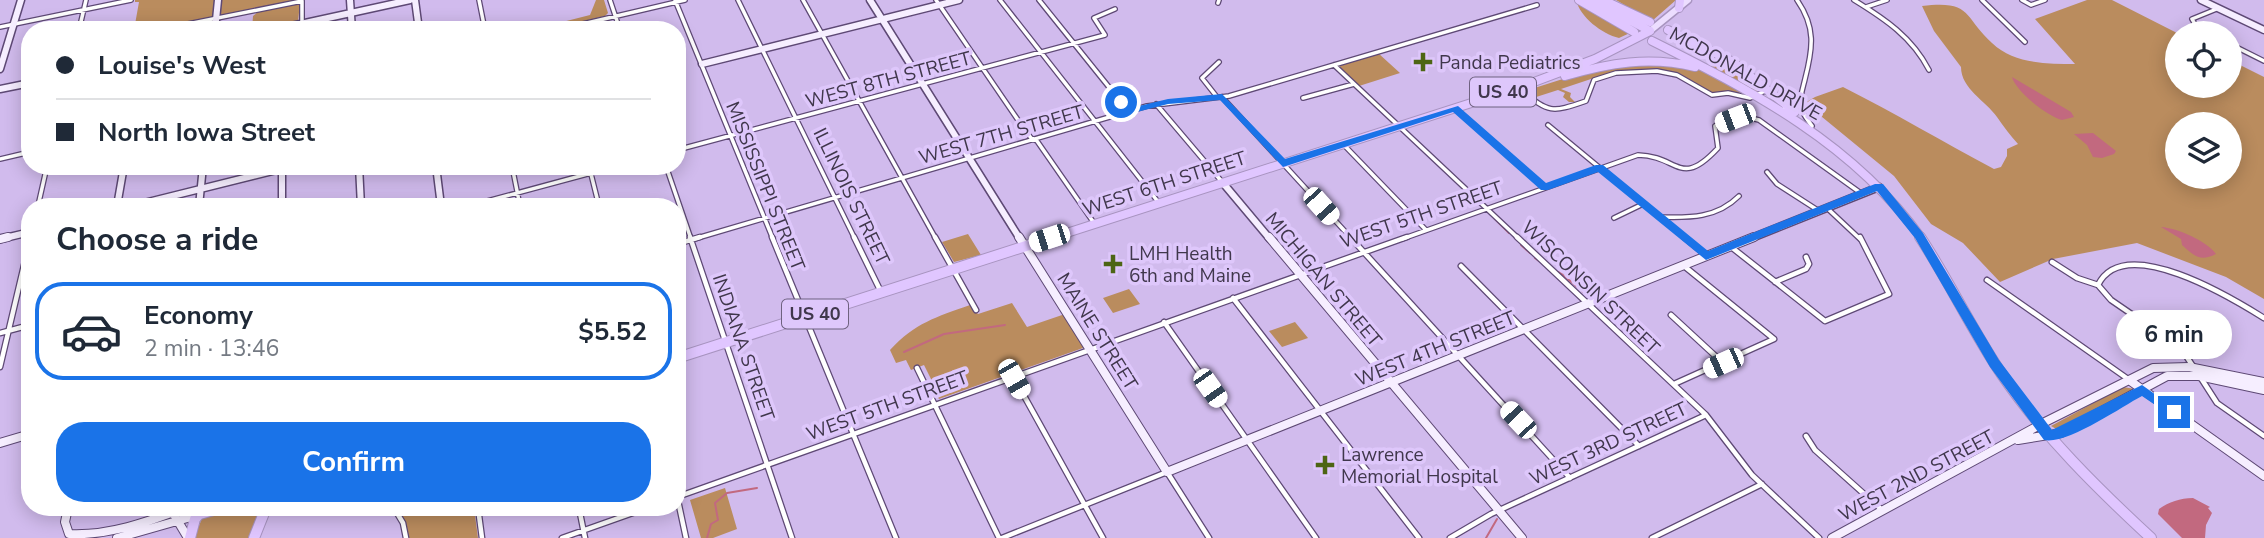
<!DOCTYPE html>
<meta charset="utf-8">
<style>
body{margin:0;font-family:"Nunito Sans",sans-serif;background:#f2f2f3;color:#1f2937;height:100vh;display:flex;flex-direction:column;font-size:26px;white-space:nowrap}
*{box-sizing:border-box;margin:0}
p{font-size:23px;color:#747a83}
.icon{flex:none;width:38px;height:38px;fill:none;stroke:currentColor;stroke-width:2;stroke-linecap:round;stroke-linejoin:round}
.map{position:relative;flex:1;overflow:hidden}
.side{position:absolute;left:21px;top:198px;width:665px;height:318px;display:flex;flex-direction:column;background:#fff;border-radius:28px;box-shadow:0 4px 18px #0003}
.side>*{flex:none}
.top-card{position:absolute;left:21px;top:21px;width:665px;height:154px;border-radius:28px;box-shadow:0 4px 18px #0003;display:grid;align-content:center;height:154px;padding:0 35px;background:#fff}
.fabs{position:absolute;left:2165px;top:21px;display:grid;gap:14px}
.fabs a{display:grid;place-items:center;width:77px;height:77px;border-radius:50%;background:#fff;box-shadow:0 4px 18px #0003;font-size:35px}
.end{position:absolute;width:32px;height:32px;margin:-16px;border:9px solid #1a73e8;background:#fff;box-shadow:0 0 0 4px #fff}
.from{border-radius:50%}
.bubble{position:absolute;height:49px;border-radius:24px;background:#fff;box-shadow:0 4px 18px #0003;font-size:23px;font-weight:700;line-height:49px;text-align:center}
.car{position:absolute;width:21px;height:42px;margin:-21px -10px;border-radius:9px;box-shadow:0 0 5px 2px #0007;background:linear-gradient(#fff 24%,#345 0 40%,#fff 0 76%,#345 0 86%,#fff 0)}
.top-card b{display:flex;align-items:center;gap:24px;height:66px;font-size:26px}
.top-card b+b{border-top:2px solid #e0e1e3}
.top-card i{width:18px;height:18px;background:#1f2937}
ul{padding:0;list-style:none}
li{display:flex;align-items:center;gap:21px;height:98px;margin:0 14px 10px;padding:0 21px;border:4px solid #e0e1e3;border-radius:28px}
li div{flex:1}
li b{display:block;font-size:26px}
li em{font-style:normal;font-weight:700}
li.selected{border-color:#1a73e8}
li>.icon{width:63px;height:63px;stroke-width:1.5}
h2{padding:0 35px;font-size:32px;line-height:84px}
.action{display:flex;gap:14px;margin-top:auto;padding:14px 35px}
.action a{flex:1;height:80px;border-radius:28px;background:#1a73e8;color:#fff;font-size:28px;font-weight:700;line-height:80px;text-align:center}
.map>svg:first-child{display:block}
.green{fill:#ba8c5e;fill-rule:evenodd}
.water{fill:#c2697f}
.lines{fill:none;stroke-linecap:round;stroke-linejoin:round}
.stream{stroke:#c2697f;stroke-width:2}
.street-far1-casing{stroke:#5e4975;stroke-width:6}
.street-casing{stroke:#5e4975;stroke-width:7}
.secondary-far1-casing{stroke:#5e4975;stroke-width:9}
.secondary-casing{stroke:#5e4975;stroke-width:10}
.primary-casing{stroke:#a894c0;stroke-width:9}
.highway-far1-casing{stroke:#a894c0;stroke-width:10}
.highway-casing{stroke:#a894c0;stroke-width:12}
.street-far1{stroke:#fff;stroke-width:3.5}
.street{stroke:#fff;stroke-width:4.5}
.secondary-far1{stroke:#f6eeff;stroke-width:6}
.secondary{stroke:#f6eeff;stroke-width:8}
.primary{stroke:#ecddff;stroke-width:6}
.highway-far1{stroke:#e0c6ff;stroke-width:8}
.highway{stroke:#e0c6ff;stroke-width:10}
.route{fill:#1a73e8}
.poi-dot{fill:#4d6514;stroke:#dec7fb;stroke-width:2.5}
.labels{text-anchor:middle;stroke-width:7;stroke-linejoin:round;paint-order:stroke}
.shield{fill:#dec7fb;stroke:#6f6280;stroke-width:2}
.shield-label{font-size:18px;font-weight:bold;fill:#40374c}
.poi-label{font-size:19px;fill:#40374c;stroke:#dec7fb;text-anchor:start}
.street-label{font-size:19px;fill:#40374c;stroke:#dec7fb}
</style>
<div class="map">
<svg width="2264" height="538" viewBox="0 0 2264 538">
<rect width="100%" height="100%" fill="#d1bbed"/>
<!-- green -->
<path class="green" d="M135,0H298L153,30H134L139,2H135Z
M596,0H604L608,13L605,16L548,30H531L590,15Z
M1576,0L1632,32L1619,38C1602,34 1580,17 1576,0Z
M1616,0H1676L1652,21Z
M2087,0H2112L2177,33V86H2230V60L2264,77V299L2226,277L2137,243L2053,259L2000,282L1963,243L1931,224L1894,176L1805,103L1815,97L1843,87C1895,113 1943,142 1994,169L2001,167L2007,156V149L2018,144C2010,135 2004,127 1997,117C1986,101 1961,89 1961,67L1934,31L1922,6C1973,0 1963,17 1992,43C2014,64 2047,64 2075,64L2035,19ZM2177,124H2230V177H2177Z
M300,3L298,22L252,30L253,16L258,12Z
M1378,53L1400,73L1359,86L1339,66Z
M1720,59H1723L1763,89L1757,93L1711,68V64Z
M1632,61L1696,68L1749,96L1727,91L1712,93L1679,74L1660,70L1615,71L1561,89L1571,93L1570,97L1575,102H1569L1563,97L1565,93L1558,90L1533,98L1525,91L1607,65Z
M968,234L981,255L954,262L942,242Z
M1129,289L1140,304L1113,313L1103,298Z
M1012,303L1027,327L1065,314L1084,345L1083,348L939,399L931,387L933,383L924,365L911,370L906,360L896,363L890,350C915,323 936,317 970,305L978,314Z
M1295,322L1308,338L1282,347L1269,331Z
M2123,387L2135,389L2058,430L2051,426Z
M725,488L737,529L713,538H701L690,500Z
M228,508H260L249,538H194L203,516Z
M400,508H474L478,538H409Z"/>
<!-- water -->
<path class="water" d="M2012,77L2071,112L2074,117L2062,120C2046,116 2015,90 2012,77Z
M2093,133L2116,151L2114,154L2102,158L2093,157L2087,145L2074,134Z
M2161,227C2177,228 2207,241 2216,254C2200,262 2194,256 2182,245L2181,239Z
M2193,498L2210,507L2208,508L2212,513L2206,525L2205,538H2182L2158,514L2159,509C2169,502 2180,498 2193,498Z"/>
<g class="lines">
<!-- stream -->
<path class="stream" d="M1494,218L1509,233
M1521,245L1530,253
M1535,258L1539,261
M1559,272L1586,294
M904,352L944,334L1005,325
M707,538L711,524L718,520L715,503L727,493L757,488
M1486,538L1497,519"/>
<defs>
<path id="street-far1" d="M479,0L485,30
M610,0L620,30
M675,0L773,239
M738,0L855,239
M803,0L936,239
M936,0L1018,120L1031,138L1037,141L1094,223
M1000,0L1159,203
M1039,0L1129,112
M1797,0C1816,27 1813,48 1805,79C1803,88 1799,98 1801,107C1802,114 1808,120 1812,126
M1854,0C1885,19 1912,37 1929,70
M1982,0L2025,42
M2022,0L2031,5L2045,0
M302,1V24
M1218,3L1219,0
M1866,7L1887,0
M0,27L131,0
M79,30L86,0
M158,30L302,1
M557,30L685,0
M2208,33L2196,26L2192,19L2219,8
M2230,44L2264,61
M1334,65L1519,239
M1518,88C1549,112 1549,114 1586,101L1594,80L1616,73L1657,71L1677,75L1712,95L1728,93L1750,98L1767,90
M1217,97L1202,78L1219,62
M1222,97L1352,239
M1303,98L1354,84
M1156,104L1223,183
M1456,109L1544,187
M1783,111L1786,105L1800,98
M1548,125L1686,239
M1343,144L1425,229
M677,150L1105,35L1094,18L1115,9
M0,159L30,152
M512,166L520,206
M589,166L599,206
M666,166L691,239
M1767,172L1777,184L1819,211
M38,206L47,166
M469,206L617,166
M1827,208L1860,239
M1660,217C1690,218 1717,218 1739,196
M1614,218L1643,204
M694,239L1147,106L1229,96L1537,5
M1402,239L1638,155C1679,156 1680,189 1718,148L1715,126L1742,116L1759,120L1862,194"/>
<path id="street" d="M690,237L792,538
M772,237L896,538
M854,237L881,292
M935,237L976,310
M1350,237L1570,478
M1517,237L1706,415L1752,475L1819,538
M1684,237L1706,255
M677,244L700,237
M1730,246L1825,321L1889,294L1860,237
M2052,262L2077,278L2098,285L2111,300L2181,348L2194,368
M1461,266L1639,446
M1987,280L2128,379
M1775,282L1806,269L1809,264L1806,257
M2098,285C2124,232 2232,298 2264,318
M1233,298L1419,538
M1671,315L1723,363
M1164,322L1316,538
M0,333L30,325
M2165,336L2189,323
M0,367L30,240
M917,368L999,538
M2199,375L2217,403L2264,436
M1013,376L1103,538
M1674,384L1774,339L1684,266
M1806,436L1815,450L1882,510
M677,496L686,538
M677,497L1407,237
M394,508L403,523L406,538
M478,508L482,538
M579,508L585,538
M562,538L647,508
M1002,538L1167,472L1209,538
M1450,538L1491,514L1706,415
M1652,538L1762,484"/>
<path id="secondary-far1" d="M350,0L352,30
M415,0L419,30
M870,0L1020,239
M2201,0L2264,30
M215,30L218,0
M273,30L410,0
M702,64L959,0
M0,69L21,0
M0,89L30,83
M359,166L361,206
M436,166L441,206
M282,167V206
M1223,183L1270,239
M117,206L124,166
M132,206L293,166
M199,206L203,166
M1,239L30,232
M1749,239L1879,187"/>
<path id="secondary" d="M1019,237L1167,472L1754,237
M1269,237L1522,538
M0,239L8,237
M2129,380L2264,476
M2018,440L2061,433L2167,376H2199L2264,390
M0,443L30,434
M68,508L65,522L69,534C108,536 148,522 184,508
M170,508L188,538
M117,538L198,515
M1832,538L2047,421L2153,368L2189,367L2264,382"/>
<path id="primary" d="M1650,31L1688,0"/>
<path id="highway-far1" d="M1579,0L1634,32
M1591,0L1650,31
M1603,0L1650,22
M1679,8L1680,0
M1668,30L1731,61L1795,112
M1652,41C1754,92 1854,144 1922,239
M1565,76C1609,63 1649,56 1695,67
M1048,239L1518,88L1595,59L1650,31"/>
<path id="highway" d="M1920,237C1950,282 1972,331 2003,376C2045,437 2097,488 2151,538
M677,358L1054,237
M200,514L220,508
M190,538L195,519L204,508
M254,538L266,508"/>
</defs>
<!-- street-far1 casing -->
<use href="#street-far1" class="street-far1-casing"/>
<!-- street casing -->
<use href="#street" class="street-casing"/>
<!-- secondary-far1 casing -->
<use href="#secondary-far1" class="secondary-far1-casing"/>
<!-- secondary casing -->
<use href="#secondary" class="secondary-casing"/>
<!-- primary casing -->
<use href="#primary" class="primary-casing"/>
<!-- highway-far1 casing -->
<use href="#highway-far1" class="highway-far1-casing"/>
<!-- highway casing -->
<use href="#highway" class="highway-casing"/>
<!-- street-far1 -->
<use href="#street-far1" class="street-far1"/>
<!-- street -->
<use href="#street" class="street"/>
<!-- secondary-far1 -->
<use href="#secondary-far1" class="secondary-far1"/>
<!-- secondary -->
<use href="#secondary" class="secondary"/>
<!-- primary -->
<use href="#primary" class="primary"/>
<!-- highway-far1 -->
<use href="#highway-far1" class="highway-far1"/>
<!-- highway -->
<use href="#highway" class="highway"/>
</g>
<!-- route -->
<path class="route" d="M1222,94L1285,159L1458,106L1546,183L1596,165H1603L1708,251L1875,184H1883L1923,233L1999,360L2052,430L2142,385L2180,412L2179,415H2170L2142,396C2121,407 2067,445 2044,440L1990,367L1915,238L1877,191L1706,260L1598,172L1548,190H1541L1453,112L1283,167L1220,100L1168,104L1129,114L1117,102L1125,100L1131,108L1168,99Z"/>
<!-- markers -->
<g class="poi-dot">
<path d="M1419.5 51.5h7v7h7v7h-7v7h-7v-7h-7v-7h7z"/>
<path d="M1109.5 253.5h7v7h7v7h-7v7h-7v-7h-7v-7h7z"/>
<path d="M1321.5 454.5h7v7h7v7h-7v7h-7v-7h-7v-7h7z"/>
</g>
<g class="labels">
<!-- shield labels -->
<g class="shield">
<rect x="1470" y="77.5" width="66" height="29" rx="5"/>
<rect x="782" y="299.5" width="66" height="29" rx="5"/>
</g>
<g class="shield-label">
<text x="1503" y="98">US 40</text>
<text x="815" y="320">US 40</text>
</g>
<!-- poi labels -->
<g class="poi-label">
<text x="1439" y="69">Panda Pediatrics</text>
<text x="1129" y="260">LMH Health<tspan x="1129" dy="22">6th and Maine</tspan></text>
<text x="1341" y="461">Lawrence<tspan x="1341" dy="22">Memorial Hospital</tspan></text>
</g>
<!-- street labels -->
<g class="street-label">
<text transform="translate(1746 73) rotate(29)" y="7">MCDONALD DRIVE</text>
<text transform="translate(888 79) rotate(-15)" y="7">WEST 8TH STREET</text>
<text transform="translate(1001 134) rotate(-16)" y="7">WEST 7TH STREET</text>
<text transform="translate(1164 183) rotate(-18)" y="7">WEST 6TH STREET</text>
<text transform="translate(766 186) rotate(68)" y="7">MISSISSIPPI STREET</text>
<text transform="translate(852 196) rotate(64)" y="7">ILLINOIS STREET</text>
<text transform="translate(1421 214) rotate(-19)" y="7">WEST 5TH STREET</text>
<text transform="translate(1324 279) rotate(50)" y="7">MICHIGAN STREET</text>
<text transform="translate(1591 287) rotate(44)" y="7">WISCONSIN STREET</text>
<text transform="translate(1098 331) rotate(58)" y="7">MAINE STREET</text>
<text transform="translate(744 347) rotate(71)" y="7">INDIANA STREET</text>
<text transform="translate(1435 348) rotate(-22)" y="7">WEST 4TH STREET</text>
<text transform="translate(887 405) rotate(-20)" y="7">WEST 5TH STREET</text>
<text transform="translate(1608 443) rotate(-25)" y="7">WEST 3RD STREET</text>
<text transform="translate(1916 475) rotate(-28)" y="7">WEST 2ND STREET</text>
</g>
</g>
</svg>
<div class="fabs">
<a><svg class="icon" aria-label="locate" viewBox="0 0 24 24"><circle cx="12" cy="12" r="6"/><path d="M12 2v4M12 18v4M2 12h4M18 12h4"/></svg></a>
<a><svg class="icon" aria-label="layers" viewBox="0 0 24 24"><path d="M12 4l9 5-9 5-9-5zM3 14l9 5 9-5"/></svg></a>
</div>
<i class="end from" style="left:1121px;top:102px"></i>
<i class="end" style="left:2174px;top:412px"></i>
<div class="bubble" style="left:2116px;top:310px;width:116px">6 min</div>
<i class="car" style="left:1735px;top:118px;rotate:249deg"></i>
<i class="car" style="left:1321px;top:206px;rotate:138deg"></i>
<i class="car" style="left:1049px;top:238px;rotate:252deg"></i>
<i class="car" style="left:1723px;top:363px;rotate:246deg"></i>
<i class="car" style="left:1014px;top:379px;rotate:150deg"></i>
<i class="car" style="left:1210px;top:388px;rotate:145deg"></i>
<i class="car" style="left:1518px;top:420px;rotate:317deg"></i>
<div class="top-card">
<b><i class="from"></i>Louise's West</b>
<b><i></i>North Iowa Street</b>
</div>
<section class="side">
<h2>Choose a ride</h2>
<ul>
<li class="selected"><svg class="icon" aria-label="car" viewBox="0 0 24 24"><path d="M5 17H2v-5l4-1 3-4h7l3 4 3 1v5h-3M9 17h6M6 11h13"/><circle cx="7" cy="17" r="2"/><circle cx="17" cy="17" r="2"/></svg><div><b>Economy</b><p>2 min · 13:46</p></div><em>$5.52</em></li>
</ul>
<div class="action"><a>Confirm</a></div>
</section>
</div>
